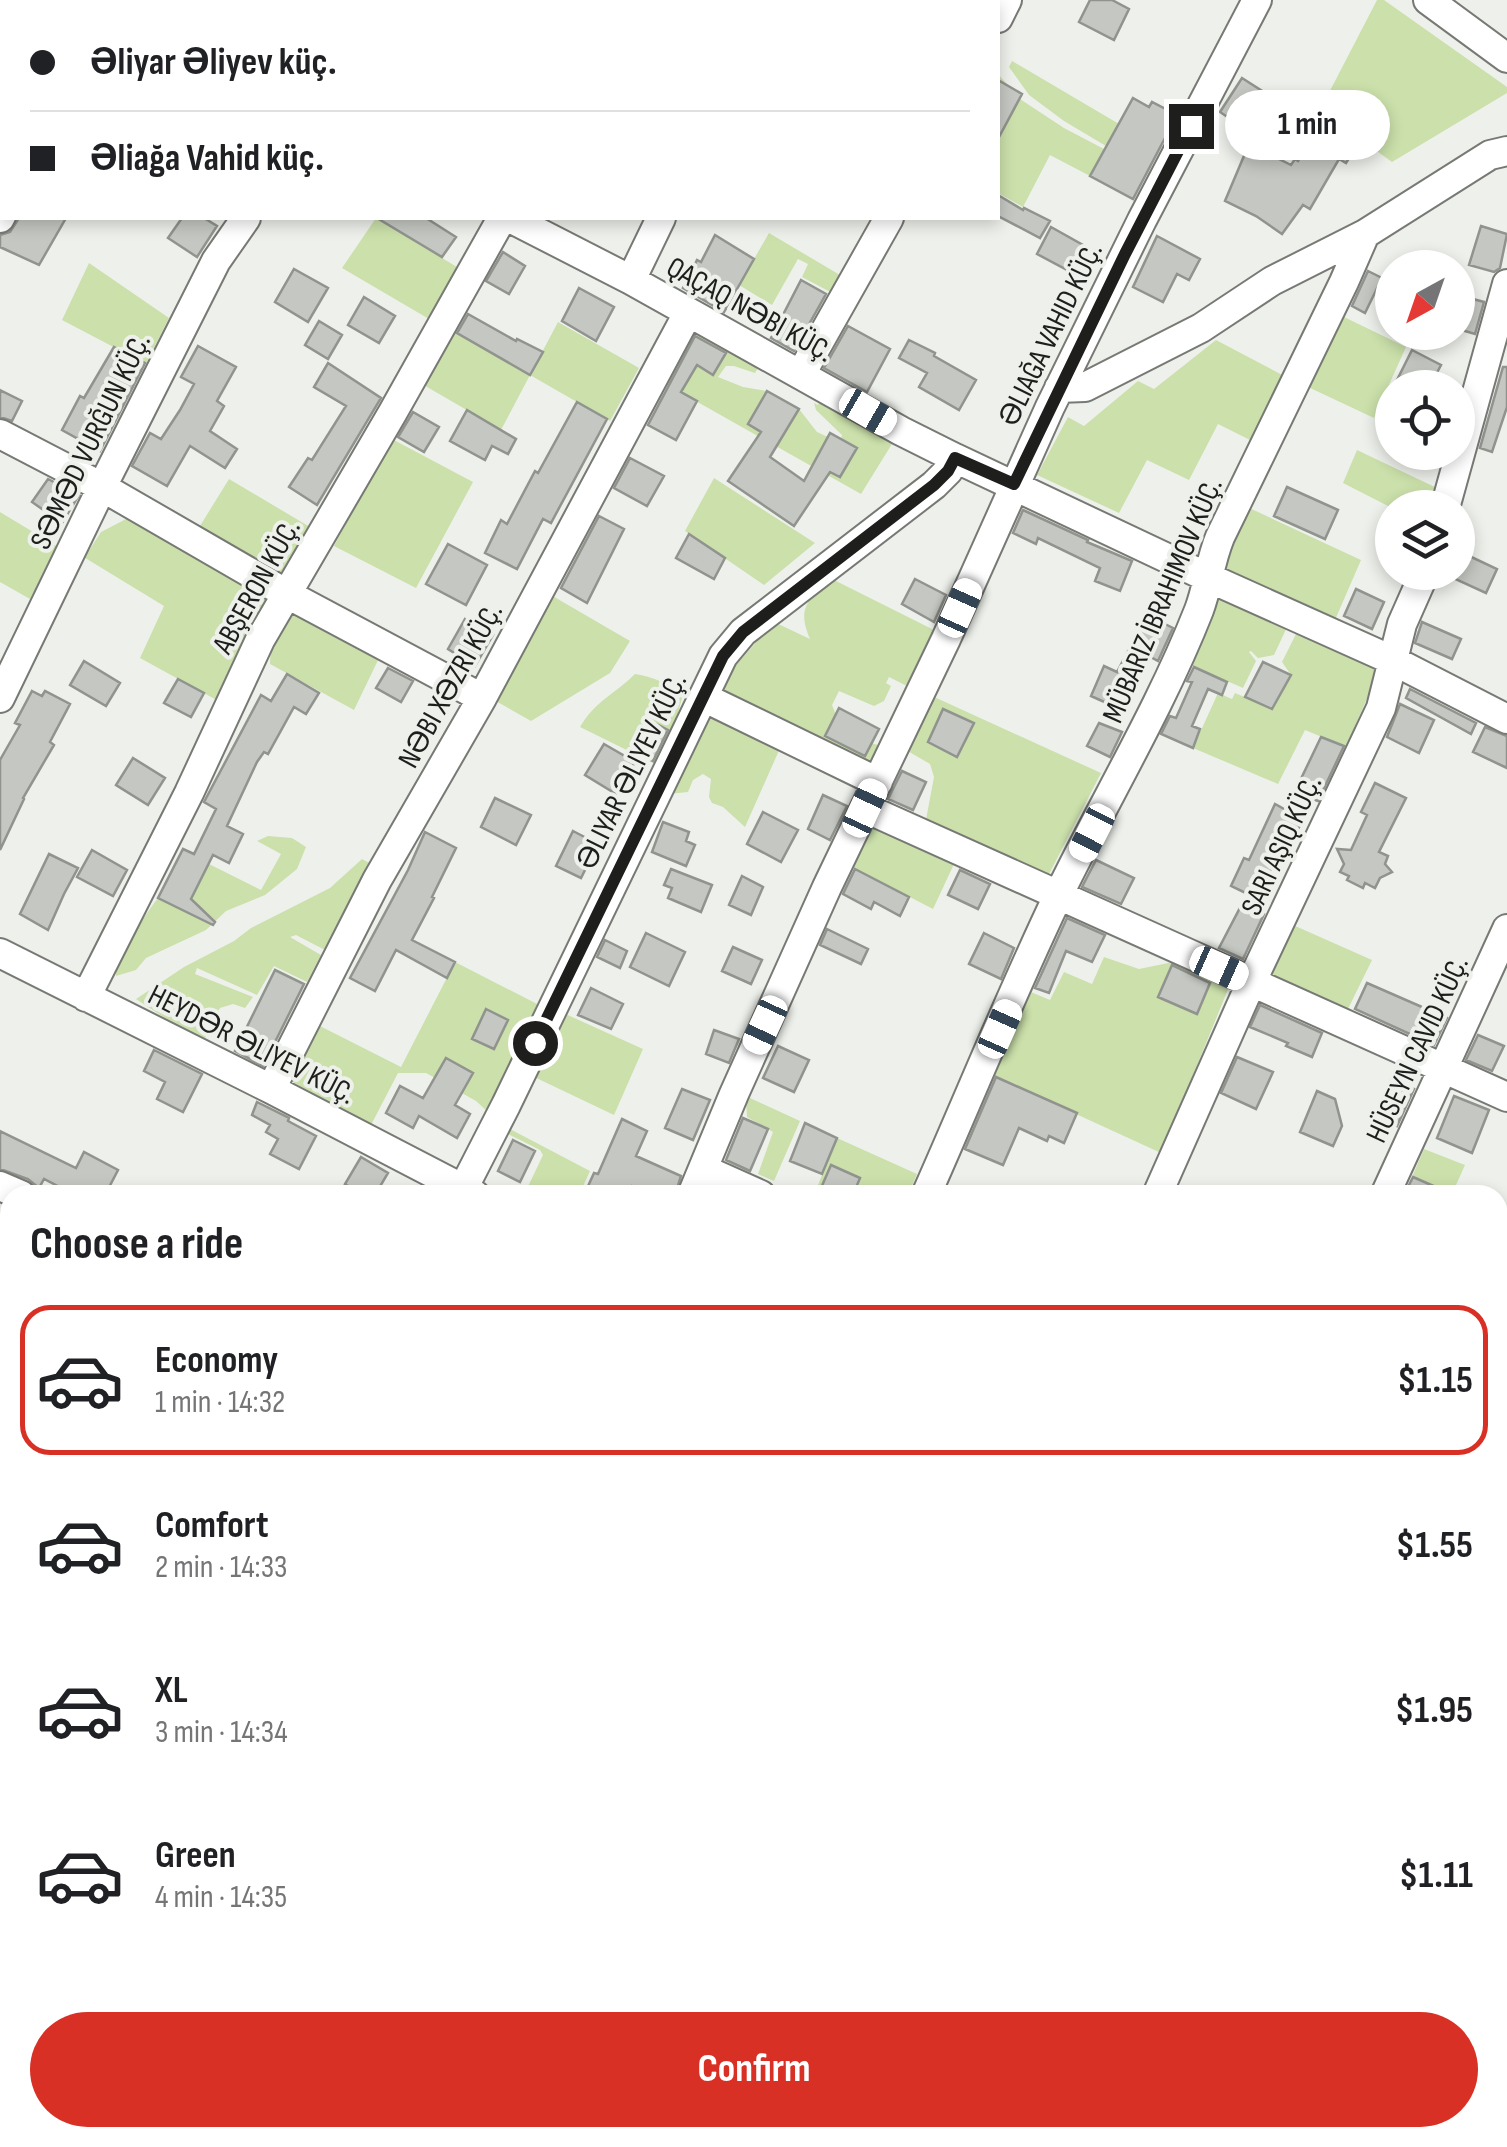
<!DOCTYPE html>
<meta charset="utf-8">
<style>
body{margin:0;font-family:"Sofia Sans Condensed",sans-serif;background:#f2f2f2;color:#202124;height:100vh;display:flex;flex-direction:column;font-size:38px;white-space:nowrap}
*{box-sizing:border-box;margin:0}
p{font-size:32px;color:#757577}
.icon{flex:none;width:55px;height:55px;fill:none;stroke:currentColor;stroke-width:2;stroke-linecap:round;stroke-linejoin:round}
.map{position:relative;flex:1;overflow:hidden}
.drawer{position:absolute;left:0px;top:1185px;width:1508px;height:962px;display:flex;flex-direction:column;background:#fff;border-radius:30px 30px 0 0;box-shadow:0 5px 15px #0003}
.drawer>*{flex:none}
.banner{position:absolute;left:0px;top:0px;width:1000px;height:220px;box-shadow:0 5px 15px #0003;display:grid;align-content:center;height:220px;padding:0 30px;background:#fff}
.needle{width:65px;rotate:220deg}
.tools{position:absolute;left:1375px;top:250px;display:grid;gap:20px}
.tools a{display:grid;place-items:center;width:100px;height:100px;border-radius:50%;background:#fff;box-shadow:0 5px 15px #0003;font-size:50px}
.end{position:absolute;width:45px;height:45px;margin:-22px;border:12px solid #1e1f1d;background:#fff;box-shadow:0 0 0 5px #fff}
.from{border-radius:50%}
.bubble{position:absolute;height:70px;border-radius:35px;background:#fff;box-shadow:0 5px 15px #0003;font-size:32px;font-weight:700;line-height:70px;text-align:center}
.car{position:absolute;width:30px;height:60px;margin:-30px -15px;border-radius:12px;box-shadow:0 0 8px 2px #0007;background:linear-gradient(#fff 24%,#345 0 40%,#fff 0 76%,#345 0 86%,#fff 0)}
.banner b{display:flex;align-items:center;gap:35px;height:95px;font-size:38px}
.banner b+b{border-top:2px solid #e0e0e0}
.banner i{width:25px;height:25px;background:#202124}
ul{padding:0;list-style:none}
li{display:flex;align-items:center;gap:30px;height:150px;margin:0 20px 15px;padding:0 10px;border:5px solid transparent;border-radius:30px}
li div{flex:1}
li b{display:block;font-size:38px}
li em{font-style:normal;font-weight:700}
li.on{border-color:#d93025}
li>.icon{width:90px;height:90px;stroke-width:1.5}
h2{padding:0 30px;font-size:45px;line-height:120px}
.primary-button{display:flex;gap:20px;margin-top:auto;padding:20px 30px}
.primary-button a{flex:1;height:115px;border-radius:60px;background:#d93025;color:#fff;font-size:40px;font-weight:700;line-height:115px;text-align:center}
.map>svg:first-child{display:block}
.green{fill:#cbe0ab}
.lines{fill:none;stroke-linecap:round;stroke-linejoin:round}
.canal{stroke:#8baa55;stroke-width:20}
.building{fill:#c5c8c2;stroke:#91938e;stroke-width:2.5}
.minor-casing{stroke:#777974;stroke-width:32}
.minor{stroke:#fff;stroke-width:28}
.route{stroke:#1e1f1d;stroke-width:12}
.labels{text-anchor:middle;stroke-width:8;stroke-linejoin:round;paint-order:stroke}
.street-label{font-size:30px;fill:#1e1f1d;stroke:#eef1eb}
</style>
<div class="map">
<svg width="1507" height="2147" viewBox="0 0 1507 2147">
<rect width="100%" height="100%" fill="#eef1eb"/>
<!-- green -->
<path class="green" d="M1377,0H1384L1507,87V93L1392,162L1320,110Z
M1012,61L1153,144L1126,158L1064,121L1029,95L1009,67Z
M998,74L1020,99L1064,128L1104,149L1090,176L1050,155L1023,207L998,193Z
M376,218L457,267L429,319L342,268Z
M769,233L845,278L836,295L802,277L808,264L798,259L772,305L739,285Z
M89,263L169,318L146,364L62,320Z
M1344,317L1406,347L1374,418L1308,387Z
M558,322L639,368L610,421L530,375L501,430L422,384L451,329L530,375Z
M696,326L761,363L755,373L734,366H726L718,377L743,387L767,391L799,409L817,432L828,437L841,439L842,435L816,410L814,403L818,405L822,397L895,439L861,494L662,382Z
M1216,340L1288,378L1256,443L1218,424L1189,480L1147,460L1119,513L1037,475L1068,417L1084,426L1138,381L1154,389Z
M392,439L473,482L416,588L334,546Z
M1357,450L1437,488L1433,507L1392,508L1343,483Z
M714,478L815,543L764,585L685,531Z
M229,479L310,527L280,582L195,534Z
M1245,506L1361,560L1335,620L1217,568Z
M0,512L58,547L30,599L0,582Z
M128,518L273,596L222,703L140,658L164,606L82,556L90,549L101,532Z
M832,579L934,630L907,686L889,677L886,683L891,686L884,701L874,706L839,691L832,705L836,715L871,743L878,745L867,768L714,690L774,622L810,639C796,607 809,599 832,579Z
M1214,590L1288,625L1274,655L1258,658L1251,651L1249,652L1256,661L1243,688L1186,663Z
M551,595L630,641L610,673L531,721L494,700Z
M297,609L381,654L354,710L270,664C271,638 279,627 297,609Z
M1298,630L1380,668L1346,747L1305,730L1278,784L1193,748L1218,693L1232,699L1235,693L1273,709L1291,675L1282,662Z
M635,674C654,677 669,683 682,698L674,728L655,764L580,727C596,700 615,694 635,674Z
M932,696L1101,773L1046,880L925,825L934,777L930,764L906,750Z
M705,710L781,746L745,827L723,807L712,803L709,797L711,779L703,774L693,780L688,792L668,794Z
M867,822L955,862L933,909L848,865Z
M268,836L292,838L306,847L297,869L265,895L226,911L206,930L146,958L136,970L116,976C116,954 145,916 158,898L188,913L191,899L209,864L261,890L281,854L257,841Z
M362,859L373,865L325,950L296,935L290,937L321,955L307,982L274,966L257,995L197,968L195,974L253,997L245,1008L233,1004L220,1008L205,1038L165,1018L136,999L184,967L234,941L251,928L330,888Z
M1293,925L1372,960L1345,1015L1264,980Z
M1104,957L1139,969L1173,962L1229,987L1161,1153L991,1075L1026,990L1050,1000L1064,972L1092,984Z
M455,962L541,1006L488,1112L476,1101L426,1073H398L371,1125L291,1081L318,1025L401,1067Z
M561,1012L643,1049L614,1115L530,1075Z
M748,1097L800,1121L774,1181L758,1174L773,1132L747,1117L746,1101Z
M506,1127L590,1171L579,1195H524L543,1155L540,1150L504,1132Z
M837,1138L917,1174L908,1195H814Z
M1424,1149L1465,1165L1452,1194L1412,1177Z
M1498,1535L1507,1539V1651L1498,1647Z
M919,2138H1051L1047,2147H915Z"/>
<g class="lines">
<!-- canal -->
<path class="canal" d="M0,2068L10,2074
M121,2138L138,2147"/>
</g>
<!-- building -->
<path class="building" d="M1090,0H1112L1129,9L1114,40L1079,22Z
M1242,78L1273,98L1251,133L1220,112Z
M998,80L1022,94L998,139Z
M1133,98L1149,107L1152,102L1177,115L1133,199L1090,176Z
M1324,120L1359,142L1346,163L1339,159L1310,209L1303,205L1282,234L1256,216L1225,201L1249,144L1291,165L1295,159L1298,161Z
M998,195L1023,210L1024,208L1050,221L1040,238L998,216Z
M19,218H66L39,265L0,247V235L10,232Z
M182,218H204L217,226L197,257L168,238Z
M377,218H426L456,237L442,257Z
M1481,226L1507,234L1500,268L1494,272L1469,265Z
M1051,227L1083,245L1069,271L1037,254Z
M715,235L754,259L724,312L683,288L697,260L701,262Z
M1157,236L1200,259L1189,280L1177,274L1163,302L1133,287Z
M503,252L525,266L509,294L486,281Z
M294,269L328,288L308,322L275,302Z
M1368,271L1382,278L1365,313L1352,306Z
M801,280L826,294L794,351L771,338Z
M579,288L614,307L596,341L562,321Z
M1458,295L1484,302L1475,334L1458,329Z
M364,297L395,316L379,343L348,325Z
M468,314L516,341L517,339L543,352L530,375L457,333Z
M319,321L342,335L328,359L305,345Z
M848,326L890,349L867,392L824,368Z
M695,336L726,353L713,375L697,365L681,392L697,401L676,440L648,425Z
M909,340L935,353L934,356L976,380L959,410L919,387L927,373L899,358Z
M198,346L236,367L217,401L224,406L210,431L237,449L225,468L190,446L167,486L132,466L150,433L161,439L180,410L194,384L181,377Z
M114,347L145,363L100,451L62,430L80,396L84,398Z
M1412,350L1441,365L1429,388H1400L1402,383L1397,380Z
M328,363L381,398L317,505L289,487L308,458L312,460L346,406L314,387Z
M1503,367H1507V407L1492,452L1480,448Z
M0,390L22,401L12,421L0,417Z
M767,391L799,409L770,457L804,481L830,433L857,448L840,477L830,472L794,526L728,481L761,432L748,424Z
M577,402L607,419L551,523L543,519L517,569L485,553L501,520L507,524L535,471L538,473Z
M467,410L516,439L508,454L492,446L485,460L450,441Z
M413,412L439,427L424,452L398,437Z
M630,458L664,476L647,506L614,488Z
M48,479L79,495L62,523L32,502Z
M1287,487L1338,510L1325,539L1274,516Z
M1023,510L1088,540L1087,542L1132,561L1120,591L1095,581L1100,568L1038,538L1036,544L1013,533Z
M599,516L624,529L587,603L561,588Z
M689,534L725,558L714,579L676,558Z
M448,544L487,565L466,605L426,584Z
M1465,554L1497,569L1486,593L1453,578Z
M915,579L946,595L934,622L902,604Z
M1356,589L1384,602L1372,629L1344,616Z
M1147,615L1173,628L1158,661L1145,654L1120,709L1091,696L1104,666L1117,672Z
M465,619L493,635L475,666L448,649Z
M1422,622L1461,639L1452,659L1415,643Z
M84,661L120,683L106,706L70,685Z
M1263,662L1291,675L1272,709L1245,697Z
M1194,667L1227,682L1222,695L1208,689L1192,726L1200,729L1193,748L1161,734L1170,716L1176,718L1192,682L1187,681Z
M388,668L413,681L401,702L376,688Z
M287,674L319,693L306,714L294,707L268,754L264,752L257,762L227,826L243,834L229,863L213,855L191,899L215,922L213,925L158,898L183,849L194,854L216,809L204,802L261,695L271,701Z
M178,679L204,693L191,717L164,703Z
M1410,689L1476,723L1471,734L1406,698Z
M32,691L42,696L45,691L70,704L50,742L54,745L23,798L24,799L0,850V760L20,725L15,723Z
M1400,704L1434,720L1419,753L1387,737Z
M839,708L879,729L865,756L825,736Z
M943,709L974,723L957,757L928,742Z
M647,719L668,730L653,761L632,750Z
M1099,723L1122,732L1110,757L1087,746Z
M1485,727L1507,736V768L1473,752Z
M1321,737L1344,746L1318,801L1312,799L1290,847L1283,844L1258,899L1231,886L1244,858L1249,860L1275,804L1286,810Z
M604,744L635,762L616,794L585,775Z
M133,758L165,778L148,805L116,785Z
M902,771L926,782L913,810L888,799Z
M1375,783L1406,798L1379,852L1388,856L1385,864L1392,872L1380,878L1375,888L1365,883L1363,888L1347,880L1349,876L1340,872L1344,864L1337,849L1351,850L1367,815L1361,812Z
M823,795L847,806L830,840L808,829Z
M495,798L531,815L516,845L481,827Z
M763,812L798,830L781,862L747,844Z
M663,822L689,832L686,841L695,845L686,866L652,852Z
M573,831L598,844L581,878L556,866Z
M425,832L456,848L432,897L434,898L412,940L455,962L447,978L396,950L375,991L350,978L408,870Z
M92,850L127,870L113,896L77,877Z
M49,854L78,868L64,894L48,930L20,914Z
M1096,860L1134,878L1121,904L1082,887Z
M671,869L712,885L701,912L668,898L672,888L664,885Z
M855,869L909,897L900,916L874,902L871,909L843,894Z
M960,870L990,884L978,909L948,895Z
M742,876L763,887L751,915L729,905Z
M1242,904L1264,914L1243,959L1219,948Z
M1067,918L1105,935L1092,962L1066,951L1049,993L1035,988Z
M827,929L868,949L861,964L820,945Z
M646,933L685,952L669,986L630,967Z
M984,933L1014,948L1001,979L969,964Z
M605,940L627,951L620,968L597,957Z
M733,947L762,960L751,984L722,971Z
M1172,965L1210,983L1197,1014L1158,997Z
M275,970L304,984L263,1066L235,1051Z
M1367,983L1447,1018L1434,1045L1355,1009Z
M591,988L623,1004L611,1029L578,1015Z
M1260,1005L1322,1033L1312,1057L1286,1046L1288,1043L1250,1027Z
M486,1009L508,1020L494,1049L472,1039Z
M714,1030L739,1039L729,1063L706,1054Z
M1478,1035L1504,1046L1492,1071L1466,1060Z
M778,1046L809,1060L794,1092L763,1078Z
M154,1050L202,1074L183,1112L157,1099L165,1082L144,1071Z
M1237,1057L1273,1072L1256,1109L1221,1093Z
M446,1058L473,1073L455,1105L470,1114L457,1138L419,1116L413,1128L386,1113L400,1086L423,1098Z
M996,1077L1077,1113L1064,1143L1049,1136L1047,1141L1019,1128L1003,1165L965,1149Z
M1391,1080L1414,1089L1397,1126L1375,1116Z
M682,1089L710,1100L693,1140L665,1128Z
M1317,1091L1335,1099L1342,1126L1333,1146L1300,1132Z
M1454,1096L1489,1110L1472,1153L1437,1138Z
M257,1102L289,1118L288,1121L316,1136L299,1169L270,1154L278,1139L266,1132L270,1125L252,1115Z
M743,1118L768,1129L750,1171L726,1160Z
M622,1119L647,1131L636,1156L681,1176L675,1195H654L632,1186L628,1195H584L594,1173L598,1174Z
M805,1123L837,1138L822,1174L790,1161Z
M0,1131L76,1168L84,1152L118,1170L105,1195H75L44,1179L39,1188L28,1179L0,1169Z
M513,1140L535,1151L520,1182L498,1171Z
M361,1157L388,1173L375,1195H363L345,1184Z
M831,1165L860,1178L853,1195H818Z
M1413,1177L1454,1195H1404Z"/>
<g class="lines">
<defs>
<path id="minor" d="M137,0L141,2
M1428,0L1507,58
M260,2L262,0
M535,2L536,0
M768,2L769,0
M998,18L1007,0
M0,218L2,214
M510,218L631,280L901,431L955,458L1207,577L1394,661L1507,719
M631,280L661,218
M801,374L889,218
M1059,388L1085,387L1201,328L1272,281L1365,234
M0,434L102,487L287,594L482,698
M1445,508L1507,284
M703,697L878,782
M0,698L102,487L216,261L246,218
M865,808L1507,1097
M0,953L271,1089L475,1195
M86,997L189,793L260,640L393,412L502,218
M271,1089L377,880L482,698L688,313
M703,1169L761,1195
M0,1186L21,1195
M463,1189L506,1105L723,656L743,632L934,485L948,471L955,458
M692,1195L734,1094L827,887L946,639L1050,407L1142,220L1257,0
M926,1195C970,1096 1011,994 1058,896C1104,801 1160,709 1199,610C1208,586 1210,561 1220,537L1344,282L1365,234L1490,155L1507,151
M1157,1195L1251,983L1381,708L1402,624L1425,572
M1385,1195L1507,929
M0,1374L10,1379
M1498,1475L1507,1453
M1498,1524L1507,1528
M0,1641L10,1658
M1498,1669L1507,1673
M1498,1879L1507,1883
M0,1914L10,1919
M395,2138L411,2147
M726,2138L746,2147
M1412,2138L1432,2147
M1106,2147L1110,2138"/>
</defs>
<!-- minor casing -->
<use href="#minor" class="minor-casing"/>
<!-- minor -->
<use href="#minor" class="minor"/>
</g>
<g class="lines">
<!-- route -->
<path class="route" d="M535,1043L723,656L743,632L934,485L948,471L955,458L1014,484L1125,254L1191,126"/>
</g>
<g class="labels">
<!-- street labels -->
<g class="street-label">
<text transform="translate(750 309) rotate(29)" y="10">QAÇAQ NƏBI KÜÇ.</text>
<text transform="translate(1050 334) rotate(-64)" y="10">ƏLIAĞA VAHID KÜÇ.</text>
<text transform="translate(90 441) rotate(-64)" y="10">SƏMƏD VURĞUN KÜÇ.</text>
<text transform="translate(256 586) rotate(-61)" y="10">ABŞERON KÜÇ.</text>
<text transform="translate(1162 600) rotate(-67)" y="10">MÜBARIZ İBRAHIMOV KÜÇ.</text>
<text transform="translate(450 685) rotate(-61)" y="10">NƏBI XƏZRI KÜÇ.</text>
<text transform="translate(631 771) rotate(-64)" y="10">ƏLIYAR ƏLIYEV KÜÇ.</text>
<text transform="translate(1281 845) rotate(-65)" y="10">SARI AŞIQ KÜÇ.</text>
<text transform="translate(252 1044) rotate(27)" y="10">HEYDƏR ƏLIYEV KÜÇ.</text>
<text transform="translate(1417 1049) rotate(-65)" y="10">HÜSEYN CAVID KÜÇ.</text>
</g>
</g>
</svg>
<div class="tools">
<a><svg class="needle" viewBox="-14 -14 28 28"><path d="M0-13l5 13h-10z" fill="#e53935"/><path d="M0 13l5-13h-10z" fill="#757577"/></svg></a>
<a><svg class="icon" aria-label="locate" viewBox="0 0 24 24"><circle cx="12" cy="12" r="6"/><path d="M12 2v4M12 18v4M2 12h4M18 12h4"/></svg></a>
<a><svg class="icon" aria-label="layers" viewBox="0 0 24 24"><path d="M12 4l9 5-9 5-9-5zM3 14l9 5 9-5"/></svg></a>
</div>
<i class="end from" style="left:535px;top:1043px"></i>
<i class="end" style="left:1191px;top:126px"></i>
<div class="bubble" style="left:1225px;top:90px;width:165px">1 min</div>
<i class="car" style="left:868px;top:412px;rotate:120deg"></i>
<i class="car" style="left:960px;top:608px;rotate:24deg"></i>
<i class="car" style="left:865px;top:808px;rotate:25deg"></i>
<i class="car" style="left:1092px;top:833px;rotate:207deg"></i>
<i class="car" style="left:1219px;top:968px;rotate:114deg"></i>
<i class="car" style="left:765px;top:1025px;rotate:205deg"></i>
<i class="car" style="left:1000px;top:1029px;rotate:24deg"></i>
<div class="banner">
<b><i class="from"></i>Əliyar Əliyev küç.</b>
<b><i></i>Əliağa Vahid küç.</b>
</div>
<section class="drawer">
<h2>Choose a ride</h2>
<ul>
<li class="on"><svg class="icon" aria-label="car" viewBox="0 0 24 24"><path d="M5 17H2v-5l4-1 3-4h7l3 4 3 1v5h-3M9 17h6M6 11h13"/><circle cx="7" cy="17" r="2"/><circle cx="17" cy="17" r="2"/></svg><div><b>Economy</b><p>1 min · 14:32</p></div><em>$1.15</em></li>
<li><svg class="icon" aria-label="car" viewBox="0 0 24 24"><path d="M5 17H2v-5l4-1 3-4h7l3 4 3 1v5h-3M9 17h6M6 11h13"/><circle cx="7" cy="17" r="2"/><circle cx="17" cy="17" r="2"/></svg><div><b>Comfort</b><p>2 min · 14:33</p></div><em>$1.55</em></li>
<li><svg class="icon" aria-label="car" viewBox="0 0 24 24"><path d="M5 17H2v-5l4-1 3-4h7l3 4 3 1v5h-3M9 17h6M6 11h13"/><circle cx="7" cy="17" r="2"/><circle cx="17" cy="17" r="2"/></svg><div><b>XL</b><p>3 min · 14:34</p></div><em>$1.95</em></li>
<li><svg class="icon" aria-label="car" viewBox="0 0 24 24"><path d="M5 17H2v-5l4-1 3-4h7l3 4 3 1v5h-3M9 17h6M6 11h13"/><circle cx="7" cy="17" r="2"/><circle cx="17" cy="17" r="2"/></svg><div><b>Green</b><p>4 min · 14:35</p></div><em>$1.11</em></li>
</ul>
<div class="primary-button"><a>Confirm</a></div>
</section>
</div>
